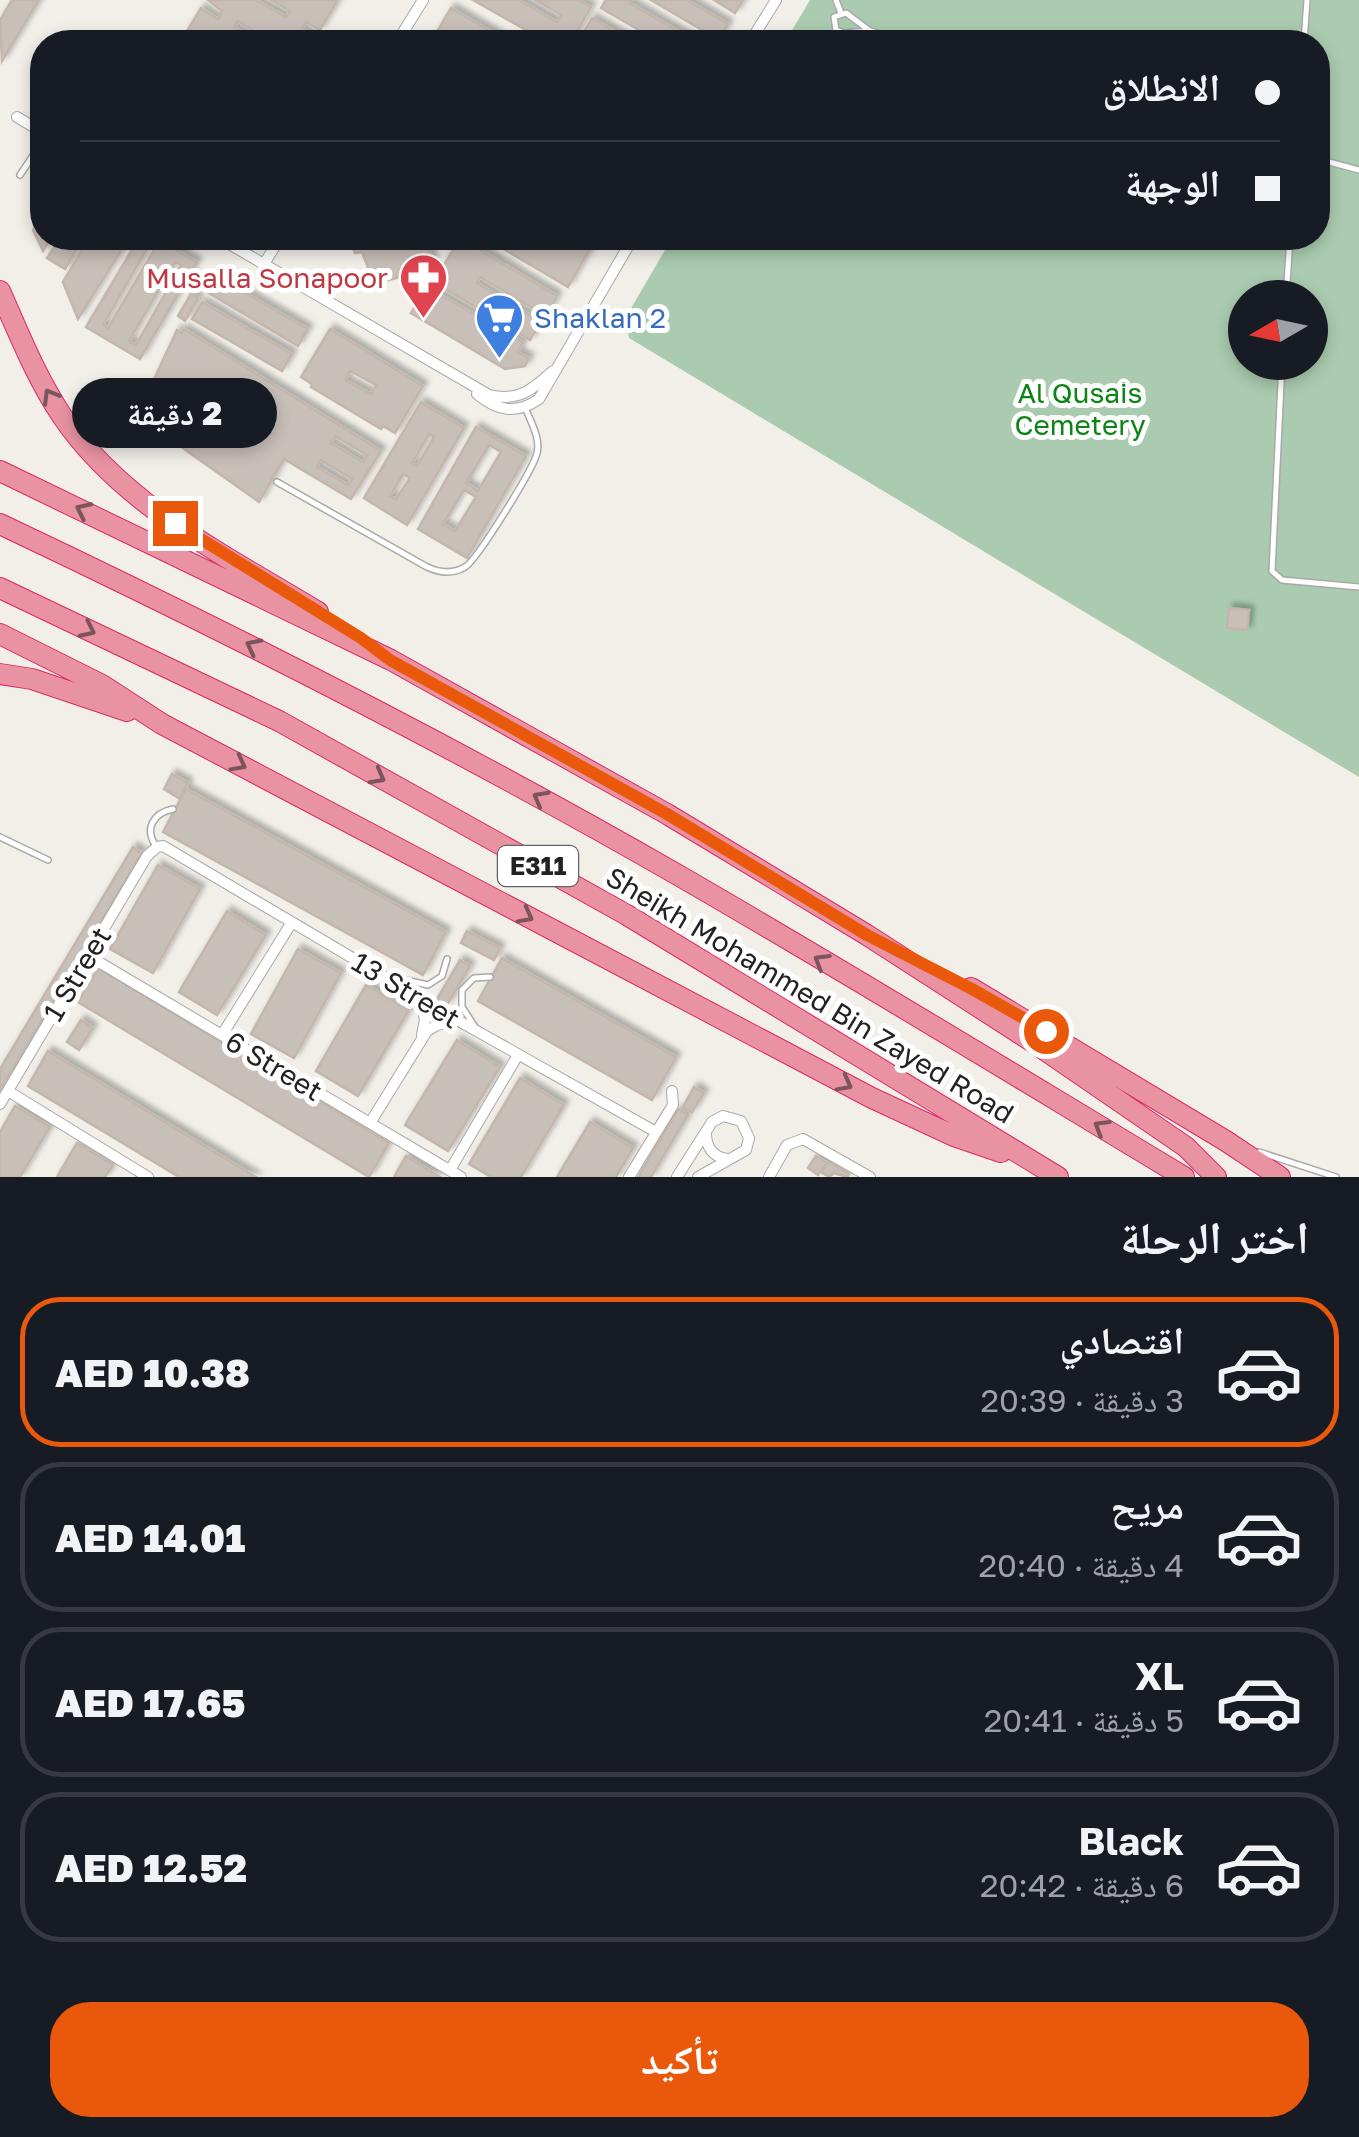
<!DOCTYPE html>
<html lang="ar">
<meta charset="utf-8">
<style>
body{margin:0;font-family:"Golos Text","Noto Naskh Arabic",sans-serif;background:#242831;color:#f1f3f6;direction:rtl;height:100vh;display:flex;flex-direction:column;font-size:38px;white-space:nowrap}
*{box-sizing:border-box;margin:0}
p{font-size:32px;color:#9ea1a6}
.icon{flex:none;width:55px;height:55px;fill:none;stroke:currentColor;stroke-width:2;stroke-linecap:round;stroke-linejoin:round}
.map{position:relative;height:1177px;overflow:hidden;direction:ltr}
.drawer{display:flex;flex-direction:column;background:#171b24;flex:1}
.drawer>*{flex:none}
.guide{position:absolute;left:30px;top:30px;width:1300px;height:220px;border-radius:40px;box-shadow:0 5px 15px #0003;direction:rtl;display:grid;align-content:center;height:220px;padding:0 50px;background:#171b24}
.needle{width:65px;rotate:261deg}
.buttons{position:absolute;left:1228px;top:280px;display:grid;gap:20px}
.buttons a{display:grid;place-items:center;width:100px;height:100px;border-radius:50%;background:#171b24;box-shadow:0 5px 15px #0003;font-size:50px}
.end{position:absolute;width:45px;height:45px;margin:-22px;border:12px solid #ea580c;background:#fff;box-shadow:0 0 0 5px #fff}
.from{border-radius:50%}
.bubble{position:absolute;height:70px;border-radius:35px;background:#171b24;box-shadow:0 5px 15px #0003;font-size:32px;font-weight:800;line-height:70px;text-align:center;direction:rtl}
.guide b{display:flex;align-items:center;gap:35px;height:95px;font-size:38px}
.guide b+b{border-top:2px solid #363941}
.guide i{width:25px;height:25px;background:#f1f3f6}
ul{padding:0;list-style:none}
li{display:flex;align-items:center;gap:30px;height:150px;margin:0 20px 15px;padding:0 30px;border:5px solid #363941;border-radius:40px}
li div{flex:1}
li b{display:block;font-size:38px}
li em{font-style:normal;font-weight:800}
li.current{border-color:#ea580c}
li>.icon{width:90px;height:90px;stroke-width:1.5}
h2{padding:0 50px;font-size:45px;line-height:120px}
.button{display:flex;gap:20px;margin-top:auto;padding:20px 50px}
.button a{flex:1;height:115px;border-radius:40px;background:#ea580c;color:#fff;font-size:40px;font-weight:800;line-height:115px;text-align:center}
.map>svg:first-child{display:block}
.cemetery{fill:#aacbaf;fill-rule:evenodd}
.building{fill:#c7bfb8;stroke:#c4b6ab;stroke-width:2.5;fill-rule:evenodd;filter:url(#shadow)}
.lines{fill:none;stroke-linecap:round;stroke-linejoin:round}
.lane-casing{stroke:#a9a9a9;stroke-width:8}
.street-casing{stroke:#a9a9a9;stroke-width:12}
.highway-casing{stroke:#dc2a67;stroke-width:22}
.lane{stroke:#fff;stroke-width:5}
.street{stroke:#fff;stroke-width:10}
.highway{stroke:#e892a2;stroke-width:20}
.oneway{stroke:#7b545c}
.route{stroke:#ea580c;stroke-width:12}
.labels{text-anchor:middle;stroke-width:10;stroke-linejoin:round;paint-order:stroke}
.shield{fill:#fff;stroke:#646464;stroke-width:2.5}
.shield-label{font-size:25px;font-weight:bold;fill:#222}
.health-label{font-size:28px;fill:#be3a42;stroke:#fff;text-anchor:end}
.shop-label{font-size:28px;fill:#366cbe;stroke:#fff;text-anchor:start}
.park-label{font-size:28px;fill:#0c8416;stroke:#fff}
.street-label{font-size:28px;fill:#222;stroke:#fff}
</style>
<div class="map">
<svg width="1359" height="1177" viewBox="0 0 1359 1177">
<defs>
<filter id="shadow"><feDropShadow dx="4.5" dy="-4.5" stdDeviation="2.5" flood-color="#0004"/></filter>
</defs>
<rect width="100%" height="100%" fill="#f2efe9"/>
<!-- cemetery -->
<path class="cemetery" d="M810,0H1359V777L629,338L626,317L672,238H1318V42H785ZM1245,298H1310V362H1245Z"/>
<!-- building -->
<path class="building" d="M12,0H39L2,61L0,20Z
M208,0H256L286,17L290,11L271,0H338L320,30L306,22L302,29L315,37L311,42H270L238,21L234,27L261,42H204L187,31L201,8L218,19L222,11Z
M473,0H519L557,22L561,15L535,0H578L591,7L571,42H547Z
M606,0H632L630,3L697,42H660L601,8Z
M651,0H687L728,24L719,40Z
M714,0H743L735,13Z
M451,8L509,42H431Z
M592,18L633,42H578Z
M42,214V238H51L43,251L33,230Z
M60,238H83L65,269L47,258Z
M89,238H129L78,319L63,282Z
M139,238H155L197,262L140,359L86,327ZM148,247L154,250L108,328L103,325ZM175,262L181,265L136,345L129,341Z
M350,238H426L433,262L413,269L415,274L374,283L362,252L355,253Z
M460,238L557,296L546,316L480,277L477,283L541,322L530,340L434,282Z
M485,238H583L593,244L568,287Z
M216,276L308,329L298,346L207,292Z
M427,287L523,342L518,352L529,358L525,366L505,369L411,313Z
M191,294L198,298L185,321L178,316Z
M202,302L292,354L282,371L192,319Z
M184,329L381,451L351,499L284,459L259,502L180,446L143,403L177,330L182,333ZM335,436L367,455L363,462L331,443ZM320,460L352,479L348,485L317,467Z
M330,329L423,386L395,433L383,426L381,429L311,387L312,384L301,377ZM350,371L376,385L371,394L345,380Z
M421,402L464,428L407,525L364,498ZM429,434L434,437L417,466L412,463ZM403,474L410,478L396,499L390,496Z
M476,427L526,456L467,558L418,529ZM489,445L501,452L478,491L466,483ZM464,490L476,497L455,531L443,524Z
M1229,608L1249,610L1247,630L1227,628Z
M172,774L188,783L180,799L164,789Z
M186,789L446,932L423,975L163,832Z
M133,847L142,853L0,1090V1069Z
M158,865L200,889L153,973L110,949Z
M227,911L266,935L217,1015L179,992Z
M467,931L500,948L494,960L461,943Z
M298,949L341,973L294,1058L251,1034Z
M502,958L676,1057L652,1100L478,1001Z
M460,960L470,966L447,1005L437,999Z
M98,968L389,1143L369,1177L78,1002Z
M366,985L409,1010L358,1096L316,1071Z
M81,1020L93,1028L79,1050L67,1042Z
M457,1040L500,1067L448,1151L405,1125Z
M48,1051L256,1177H179L28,1086Z
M520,1078L564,1105L521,1177H491L469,1164Z
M694,1087L704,1093L692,1112L683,1107Z
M15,1106L50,1127L20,1177H0V1132Z
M678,1109L688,1115L651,1177H638Z
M590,1122L633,1148L616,1177H557Z
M77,1143L113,1165L105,1177H57Z
M406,1156L440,1177H394Z
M816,1156L827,1163L818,1175L808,1168Z
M828,1161L849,1174L847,1177L834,1173L829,1177L821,1172Z"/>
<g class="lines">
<defs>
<path id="lane" d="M836,0L841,13
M846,13L870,31L844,33L836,30L834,17Z
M870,31L910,42
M1304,42L1307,0
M1318,159L1359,170
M20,175L42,142
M1286,298L1290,238
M1282,362L1272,571L1282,580L1359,587
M277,482L427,567C440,573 453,574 465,567C477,560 534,468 537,453C541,438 530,421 525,407
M0,837L48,860
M156,846C144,829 153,813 173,809
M392,977L428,985L442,976L447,959
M475,1027L462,1007V990L474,978L490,977
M1259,1152L1336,1177"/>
<path id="street" d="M397,42L423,0
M750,42L776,0
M17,117L42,132
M219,238L489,395C518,402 532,390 553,371
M264,264L280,238
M477,394C498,411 516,415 539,399L633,238
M87,955L461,1177
M421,999L425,1020L422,1035
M222,1035L292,922
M8,1091L148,1177
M0,1104L147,856L157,847L163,846L459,1021L656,1132
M370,1123L427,1031L437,1025L456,1021
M706,1133C706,1147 713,1157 727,1159
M450,1170L518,1055
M629,1177L673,1105L672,1091
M677,1177L712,1122L723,1116L741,1121L749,1138L746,1150L698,1177
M769,1177L787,1145L803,1139L870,1177"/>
<path id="highway" d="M0,291C19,334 36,377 62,416C123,506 228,557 318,612
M0,471L391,660L667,814L867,935L1033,1042L1186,1147L1216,1177
M0,524C230,633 457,748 678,875C848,973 1016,1076 1184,1177
M0,588L279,721L627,915L1058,1177
M0,634L102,685L162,724L872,1098L954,1136L1001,1152
M0,674L32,679L127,711
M971,988L1226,1141L1280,1177"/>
</defs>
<!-- lane casing -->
<use href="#lane" class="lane-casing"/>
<!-- street casing -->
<use href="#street" class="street-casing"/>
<!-- highway casing -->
<use href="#highway" class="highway-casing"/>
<!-- lane -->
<use href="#lane" class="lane"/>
<!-- street -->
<use href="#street" class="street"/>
<!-- highway -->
<use href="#highway" class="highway"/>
</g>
<!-- one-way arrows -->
<defs><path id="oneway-chevron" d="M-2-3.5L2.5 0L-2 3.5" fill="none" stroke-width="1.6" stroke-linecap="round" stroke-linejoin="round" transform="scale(2.5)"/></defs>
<g class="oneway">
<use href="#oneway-chevron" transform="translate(50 396) rotate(-121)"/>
<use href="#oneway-chevron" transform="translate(83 510) rotate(-154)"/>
<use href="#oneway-chevron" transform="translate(88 630) rotate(26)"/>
<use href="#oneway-chevron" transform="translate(253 646) rotate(-153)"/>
<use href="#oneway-chevron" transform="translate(239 764) rotate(28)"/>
<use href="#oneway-chevron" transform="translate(378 777) rotate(29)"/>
<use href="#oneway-chevron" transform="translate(540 798) rotate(-151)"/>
<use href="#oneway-chevron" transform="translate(526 916) rotate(28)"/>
<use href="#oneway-chevron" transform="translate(821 961) rotate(-149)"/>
<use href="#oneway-chevron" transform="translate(845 1084) rotate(28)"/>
<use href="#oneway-chevron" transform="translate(1101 1127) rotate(-149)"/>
</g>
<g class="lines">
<!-- route -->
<path class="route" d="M175,523L361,638L390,660L667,814L867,935L972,989L1046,1031"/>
</g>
<!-- icons -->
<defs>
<symbol id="pharmacy-pin" viewBox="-11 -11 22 30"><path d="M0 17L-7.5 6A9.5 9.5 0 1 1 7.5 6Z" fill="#e0444e" stroke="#fff"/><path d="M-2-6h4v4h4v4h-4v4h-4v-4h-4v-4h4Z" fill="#fff"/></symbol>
<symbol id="supermarket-pin" viewBox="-11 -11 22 30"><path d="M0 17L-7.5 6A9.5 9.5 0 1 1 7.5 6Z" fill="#3f7fe0" stroke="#fff"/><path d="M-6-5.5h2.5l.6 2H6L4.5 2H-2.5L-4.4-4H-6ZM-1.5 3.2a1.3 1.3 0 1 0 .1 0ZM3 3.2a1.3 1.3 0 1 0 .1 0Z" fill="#fff"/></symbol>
</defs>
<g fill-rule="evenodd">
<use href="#pharmacy-pin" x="396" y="250" width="55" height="75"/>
<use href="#supermarket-pin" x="472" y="290" width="55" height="75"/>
</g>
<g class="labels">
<!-- shield labels -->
<rect class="shield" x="498" y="846" width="80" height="40" rx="8"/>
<g class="shield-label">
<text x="538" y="875">E311</text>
</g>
<!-- health labels -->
<g class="health-label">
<text x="388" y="288">Musalla Sonapoor</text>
</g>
<!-- shop labels -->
<g class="shop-label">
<text x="534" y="328">Shaklan 2</text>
</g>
<!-- park labels -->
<g class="park-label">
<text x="1080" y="403">Al Qusais<tspan x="1080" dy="32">Cemetery</tspan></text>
</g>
<!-- street labels -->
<g class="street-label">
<text transform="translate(77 974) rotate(-59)" y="10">1 Street</text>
<text transform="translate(406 990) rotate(31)" y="10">13 Street</text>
<text transform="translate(810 995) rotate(31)" y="10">Sheikh Mohammed Bin Zayed Road</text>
<text transform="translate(274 1066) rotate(31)" y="10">6 Street</text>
</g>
</g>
</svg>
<div class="buttons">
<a><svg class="needle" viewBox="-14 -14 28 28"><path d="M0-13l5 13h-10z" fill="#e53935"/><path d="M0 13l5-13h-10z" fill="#9ea1a6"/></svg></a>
</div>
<i class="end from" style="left:1046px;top:1031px"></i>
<i class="end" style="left:175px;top:523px"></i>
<div class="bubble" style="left:72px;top:378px;width:205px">2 دقيقة</div>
<div class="guide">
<b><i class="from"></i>الانطلاق</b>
<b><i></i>الوجهة</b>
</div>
</div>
<section class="drawer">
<h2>اختر الرحلة</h2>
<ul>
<li class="current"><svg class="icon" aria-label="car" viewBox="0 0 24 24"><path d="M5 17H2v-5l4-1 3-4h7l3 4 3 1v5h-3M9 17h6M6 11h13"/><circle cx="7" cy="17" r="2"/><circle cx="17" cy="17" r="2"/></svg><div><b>اقتصادي</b><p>3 دقيقة · 20:39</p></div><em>AED 10.38</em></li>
<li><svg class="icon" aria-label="car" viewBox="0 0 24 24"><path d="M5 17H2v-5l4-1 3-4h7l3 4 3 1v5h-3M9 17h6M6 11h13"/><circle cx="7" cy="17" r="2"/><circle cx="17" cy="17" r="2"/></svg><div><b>مريح</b><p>4 دقيقة · 20:40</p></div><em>AED 14.01</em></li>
<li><svg class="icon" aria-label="car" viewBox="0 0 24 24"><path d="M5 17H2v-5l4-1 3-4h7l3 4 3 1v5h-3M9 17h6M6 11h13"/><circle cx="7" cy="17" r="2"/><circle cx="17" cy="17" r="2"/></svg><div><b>XL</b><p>5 دقيقة · 20:41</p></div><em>AED 17.65</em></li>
<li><svg class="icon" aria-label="car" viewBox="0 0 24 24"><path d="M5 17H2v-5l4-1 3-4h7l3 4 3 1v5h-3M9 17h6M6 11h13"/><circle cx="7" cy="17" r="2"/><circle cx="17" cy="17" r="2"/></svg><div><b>Black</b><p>6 دقيقة · 20:42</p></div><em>AED 12.52</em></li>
</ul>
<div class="button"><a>تأكيد</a></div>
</section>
